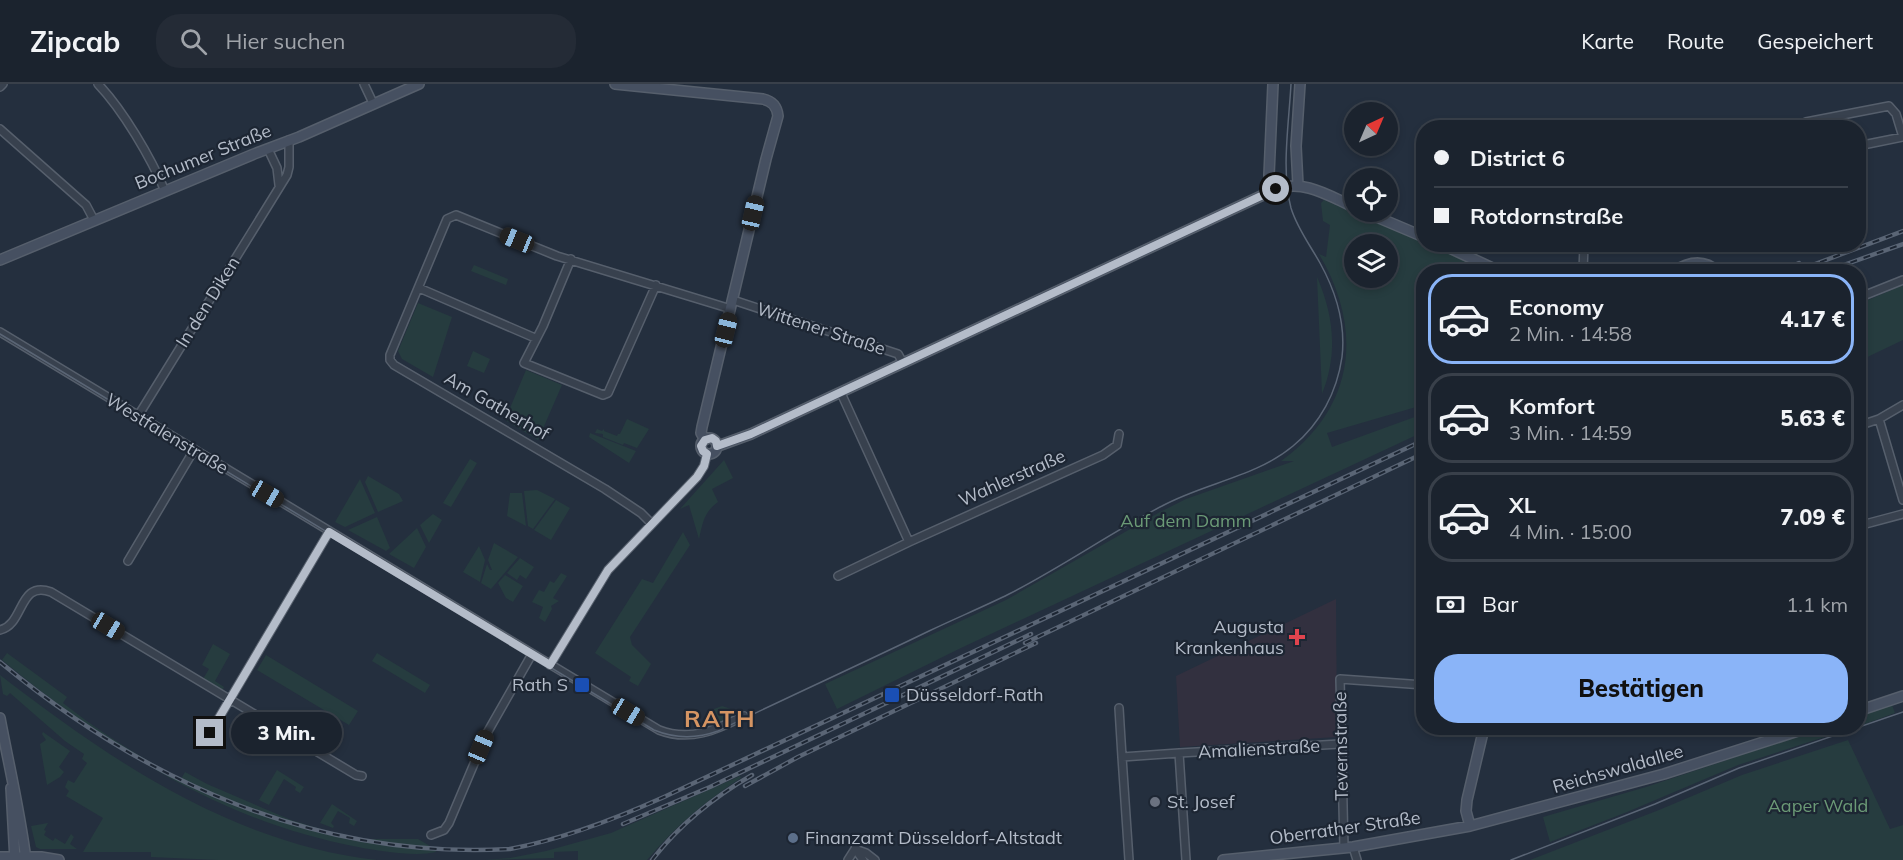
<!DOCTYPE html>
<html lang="de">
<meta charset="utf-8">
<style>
body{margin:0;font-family:Mulish,sans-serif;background:#242b36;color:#f1f3f6;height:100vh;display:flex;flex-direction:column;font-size:22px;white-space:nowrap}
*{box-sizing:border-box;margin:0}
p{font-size:20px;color:#a0a4aa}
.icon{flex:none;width:33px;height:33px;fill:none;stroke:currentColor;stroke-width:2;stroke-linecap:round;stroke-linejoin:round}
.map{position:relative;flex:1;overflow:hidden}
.side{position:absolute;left:1416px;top:180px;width:450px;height:471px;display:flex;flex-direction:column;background:#1b232e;border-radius:24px;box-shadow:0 3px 9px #0003,0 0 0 2px #39404a}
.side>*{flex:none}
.hud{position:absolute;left:1416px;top:36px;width:450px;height:132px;border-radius:24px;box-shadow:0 3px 9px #0003,0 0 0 2px #39404a;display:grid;align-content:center;height:132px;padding:0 18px;background:#1b232e}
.needle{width:39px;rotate:44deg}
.controls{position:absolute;left:1344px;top:18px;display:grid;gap:12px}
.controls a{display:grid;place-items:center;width:54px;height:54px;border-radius:50%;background:#1b232e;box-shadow:0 3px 9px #0003,0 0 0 2px #39404a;font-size:30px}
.end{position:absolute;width:27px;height:27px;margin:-14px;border:8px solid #b4bcc9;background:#111;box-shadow:0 0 0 3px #111}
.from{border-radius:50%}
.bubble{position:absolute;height:42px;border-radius:21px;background:#1b232e;box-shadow:0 3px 9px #0003,0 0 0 2px #39404a;font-size:20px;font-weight:800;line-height:42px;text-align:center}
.car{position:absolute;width:18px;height:36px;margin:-18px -9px;border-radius:8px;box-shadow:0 0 4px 2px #0007;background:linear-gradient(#222 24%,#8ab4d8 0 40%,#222 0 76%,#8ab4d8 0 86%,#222 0)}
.hud b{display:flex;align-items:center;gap:21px;height:57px;font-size:22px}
.hud b+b{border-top:2px solid #39404a}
.hud i{width:15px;height:15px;background:#f1f3f6}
ul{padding:10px 0 0;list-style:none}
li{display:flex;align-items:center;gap:18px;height:90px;margin:0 12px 9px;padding:0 6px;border:3px solid #39404a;border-radius:24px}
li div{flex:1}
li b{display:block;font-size:22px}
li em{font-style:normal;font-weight:800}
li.current{border-color:#8ab4f8}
li>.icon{width:54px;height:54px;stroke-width:1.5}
.pay{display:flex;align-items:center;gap:15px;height:66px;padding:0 18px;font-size:22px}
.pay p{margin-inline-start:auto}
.button{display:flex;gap:12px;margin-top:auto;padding:12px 18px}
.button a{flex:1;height:69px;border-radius:24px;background:#8ab4f8;color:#111;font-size:24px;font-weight:800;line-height:69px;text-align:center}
header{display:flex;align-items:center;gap:36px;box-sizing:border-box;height:84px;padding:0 30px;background:#1b232e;border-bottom:2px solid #39404a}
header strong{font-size:28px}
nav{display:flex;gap:33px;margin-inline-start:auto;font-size:21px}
.search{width:420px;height:54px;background:#242b36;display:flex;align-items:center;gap:15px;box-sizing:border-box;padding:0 21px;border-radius:24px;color:#a0a4aa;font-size:22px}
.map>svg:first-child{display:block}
.medical{fill:#32303f}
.green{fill:#263c3f;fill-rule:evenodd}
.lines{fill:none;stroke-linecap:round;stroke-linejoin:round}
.street-casing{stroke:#565f6c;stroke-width:10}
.secondary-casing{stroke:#565f6c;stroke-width:12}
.street{stroke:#38414e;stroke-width:7}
.secondary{stroke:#465061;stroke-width:9}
.tram{stroke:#5a6575;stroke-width:1.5}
.rail-casing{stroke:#5a6575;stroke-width:4.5}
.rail{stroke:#1d2633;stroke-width:2;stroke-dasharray:7;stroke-linecap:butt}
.route{stroke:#b4bcc9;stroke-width:8}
.health-dot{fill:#e0444e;stroke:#1d2633;stroke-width:2}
.transit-dot{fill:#1a4fb4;stroke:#1d2633;stroke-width:2}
.worship-dot{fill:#6b7280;stroke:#1d2633;stroke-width:2}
.service-dot{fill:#5c6f8a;stroke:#1d2633;stroke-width:2}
.labels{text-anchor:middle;stroke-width:4.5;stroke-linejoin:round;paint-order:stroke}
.street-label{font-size:18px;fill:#b4bcc9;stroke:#1d2633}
.park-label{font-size:18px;fill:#6b9a76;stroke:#1d2633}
.poi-label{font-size:18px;fill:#b4bcc9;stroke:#1d2633;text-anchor:start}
.district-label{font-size:24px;font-weight:bold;letter-spacing:1.5px;fill:#d59563;stroke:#1d2633}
</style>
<header>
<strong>Zipcab</strong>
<div class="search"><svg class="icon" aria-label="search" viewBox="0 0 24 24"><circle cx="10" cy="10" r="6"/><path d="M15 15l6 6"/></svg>Hier suchen</div>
<nav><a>Karte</a><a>Route</a><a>Gespeichert</a></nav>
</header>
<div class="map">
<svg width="1903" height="776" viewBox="0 0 1903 776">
<rect width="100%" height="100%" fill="#242f3e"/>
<!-- medical -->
<path class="medical" d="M1336,515L1337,653L1180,663L1176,592Z"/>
<!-- green -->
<path class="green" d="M1324,116L1489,187L1424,188L1423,321L1327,349L1332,363L1423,330V348L963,563L837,625L825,600L1006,516L1160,428L1186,415L1294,377H1281C1355,324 1364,246 1319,170L1326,173L1330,141L1323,137L1321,119ZM1388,160V194H1354V160Z
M474,181L508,195L506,201L471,187Z
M1317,193C1334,232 1338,270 1322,310Z
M1903,201V256L1859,277V220Z
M418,219L452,233L433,293L402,275L398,267Z
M473,267L490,275L484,289L467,282Z
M526,286L562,301L538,356L505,336Z
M627,335L649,345L637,364L624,359L623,361L603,353V350L595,349L597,345L602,347L604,345V347L617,352L618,350H620Z
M590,349L636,367L629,379L589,353Z
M470,375L477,379L451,423L443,419Z
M724,376L733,394L712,405L718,418C704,428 703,438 699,455L689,421L680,425Z
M368,392L399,410L403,417L378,428L365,398Z
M360,395L375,429L345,443L335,438Z
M537,406L555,415L533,445L528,442L524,407Z
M510,409H522L526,442L507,432Z
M556,416L570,424L551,456L534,446Z
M433,430L442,436L429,459L420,441Z
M377,433L390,464L386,467L348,446Z
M417,444L426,463L414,484L389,470Z
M683,448L690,461L630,553L632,561L651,580L638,602L629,597L631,593L595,569L642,495L653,499Z
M494,459L518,473L491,505L481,499L487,480L490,486H492L488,476Z
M479,462L485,476L480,498L463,488Z
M520,474L534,483L526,495L520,491L517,496L507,489Z
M561,489L567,492L553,514L559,517L551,522L552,525L545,538L539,534L543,523L532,518L539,506L544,508L550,497L554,499Z
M505,491L523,502L513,518L506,514L498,499Z
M213,560L230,570L215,597L224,603L222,607L203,595L209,585L202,581Z
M7,569L67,613L63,619C101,649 138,672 181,695L185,688L207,700L291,736L354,755H418L435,765L436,768C416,773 379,767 358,763C219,737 109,664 2,576Z
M377,569L430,601L425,609L372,577Z
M266,571L358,627L349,641L257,586Z
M0,591C113,678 232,759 377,776H218L151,773V768H83L103,734L66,712L69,707L65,703L68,696L74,699L87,679L82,675L84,670L65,657L10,609L7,612L3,610Z
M1892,621L1895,629L1859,642V632Z
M722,622L740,628V630L710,643L695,646L714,625Z
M1823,644H1841L1843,647L1738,681L1627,728L1550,758L1543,733L1646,703Z
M43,648L70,667L59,683L64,688L60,693L47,701L40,660L46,656L42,650Z
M1848,656L1890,745L1903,741V776H1530L1659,726L1742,691Z
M277,686L304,703L300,709L295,706L296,703L284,695L269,721L259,716Z
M740,692L741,694C705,717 675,743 647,776H578V767L554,768V774L484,776L510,774L546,767L611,749Z
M332,720L357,737L354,742L349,739L350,734L338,727L331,739L334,742L333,744L320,739Z
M48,739L44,746L46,747L44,751L53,757L55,754L65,760L71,750L74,753L70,760L77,765H40L36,763L31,742Z"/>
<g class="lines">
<defs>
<path id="street" d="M98,0C123,26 151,74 165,107
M364,0L373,19
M0,3L3,0
M1806,38L1889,22L1896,30L1903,53
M0,45L86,121L94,136
M1858,62L1903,53
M268,65L277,84L279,101
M571,175L543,242L524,279L603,311L608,309L656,201
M1583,188L1584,160
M419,204L535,254
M1858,214L1903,196
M733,216L898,270L903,279
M0,248L659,646C690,658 716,646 744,632
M841,309L909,458
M138,332L287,91L289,83V56
M1879,335L1903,416
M1858,342L1879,335L1903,321
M652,440L641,429L605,405L394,281L390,276V271L447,135L456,131L557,172L731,225
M1858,442L1903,430
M128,477L194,366
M838,492L909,458L1103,371L1117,361L1119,350
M0,546C25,540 18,496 51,508L356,691L362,692
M550,581L608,486L697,393L704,382L707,370
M1119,624L1122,673
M210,649L329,448
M1179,669L1340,660
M431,751L444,746L449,739L487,649L532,570
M1353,763L1357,776
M1344,764L1340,595L1424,601
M855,765L866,769L875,776
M855,765L863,776
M848,776L855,765L857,757
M1129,776L1122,673L1179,669L1186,776"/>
<path id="secondary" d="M615,0L763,15C772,17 777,22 778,32L766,75L702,343L701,349L705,356
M1273,0L1269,91L1270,97L1276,105
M1298,101L1296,62L1300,0
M1365,128L1424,153
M1441,160L1501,188
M0,176L254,70L299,53L419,0
M1673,188C1688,178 1704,175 1718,188
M701 362a8 8 0 1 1 16 0a8 8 0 1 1-16 0Z
M718,362L751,350L1276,105C1304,95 1329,112 1354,123
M1858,627L1903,612
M0,634C9,682 20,728 26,776
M11,704L15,776
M1470,742L1466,727L1467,716L1484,644
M0,773H41L59,776
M1223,776L1353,763L1470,742L1664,690L1807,644"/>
</defs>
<!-- street casing -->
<use href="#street" class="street-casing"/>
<!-- secondary casing -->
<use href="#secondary" class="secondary-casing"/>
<!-- street -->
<use href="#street" class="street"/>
<!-- secondary -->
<use href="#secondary" class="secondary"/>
<!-- tram -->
<path class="tram" d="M0,250L654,646C676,655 696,655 718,647C788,613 859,581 929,547C956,534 983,523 1009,510C1062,483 1110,449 1162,422C1204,399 1256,393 1293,362C1320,340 1337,308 1342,273C1346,239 1336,208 1320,179C1310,161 1297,144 1291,124C1281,87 1289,39 1291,0
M1511,776L1655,720L1739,684L1903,628"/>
<defs>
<path id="rail" d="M1780,188L1799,179
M1794,188L1903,147
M1824,188L1903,160
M1025,559L1424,369
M0,578C144,697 316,776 510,765C564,755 615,735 664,713L1424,356
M745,702L798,673L1036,559
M623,740L710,703L1031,550
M652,776C679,741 714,713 752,691"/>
</defs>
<!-- rail casing -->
<use href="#rail" class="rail-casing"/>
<!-- rail -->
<use href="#rail" class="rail"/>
</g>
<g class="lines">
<!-- route -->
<path class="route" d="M210,649L329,448L550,581L608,486L697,393L704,382L707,370L703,367L701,362L705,356L712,354L716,357L717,362L751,350L1276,105"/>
</g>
<!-- markers -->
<path class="health-dot" d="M1294 544h6v6h6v6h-6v6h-6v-6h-6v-6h6z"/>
<g class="transit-dot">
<rect x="574" y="593" width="16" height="16" rx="3"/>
<rect x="884" y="603" width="16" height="16" rx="3"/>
</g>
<circle class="worship-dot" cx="1155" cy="718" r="6"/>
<circle class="service-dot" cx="793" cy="754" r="6"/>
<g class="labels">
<!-- street labels -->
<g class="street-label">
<text transform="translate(203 73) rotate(-22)" y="6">Bochumer Straße</text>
<text transform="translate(208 218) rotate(-58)" y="6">In den Diken</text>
<text transform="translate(821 245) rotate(18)" y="6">Wittener Straße</text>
<text transform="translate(497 322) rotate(30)" y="6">Am Gatherhof</text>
<text transform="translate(167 350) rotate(31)" y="6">Westfalenstraße</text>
<text transform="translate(1012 394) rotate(-24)" y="6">Wahlerstraße</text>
<text transform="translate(1341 662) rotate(-91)" y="6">Tevernstraße</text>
<text transform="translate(1259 665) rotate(-3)" y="6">Amalienstraße</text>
<text transform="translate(1618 685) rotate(-16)" y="6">Reichswaldallee</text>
<text transform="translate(1345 744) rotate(-8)" y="6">Oberrather Straße</text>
</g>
<!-- park labels -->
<g class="park-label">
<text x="1186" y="443">Auf dem Damm</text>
<text x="1818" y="728">Aaper Wald</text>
</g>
<!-- poi labels -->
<g class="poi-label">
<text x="1284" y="549" text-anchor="end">Augusta<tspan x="1284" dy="21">Krankenhaus</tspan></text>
<text x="568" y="607" text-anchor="end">Rath S</text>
<text x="906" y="617">Düsseldorf-Rath</text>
<text x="1167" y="724">St. Josef</text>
<text x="805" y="760">Finanzamt Düsseldorf-Altstadt</text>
</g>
<!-- district labels -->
<g class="district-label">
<text x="720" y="643">RATH</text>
</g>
</g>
</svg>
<div class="controls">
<a><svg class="needle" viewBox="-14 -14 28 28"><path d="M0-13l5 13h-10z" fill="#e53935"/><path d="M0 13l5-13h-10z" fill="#a0a4aa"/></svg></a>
<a><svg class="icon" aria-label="locate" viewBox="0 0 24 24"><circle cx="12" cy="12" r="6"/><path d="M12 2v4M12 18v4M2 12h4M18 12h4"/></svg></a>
<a><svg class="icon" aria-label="layers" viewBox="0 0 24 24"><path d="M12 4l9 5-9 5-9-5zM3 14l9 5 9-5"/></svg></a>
</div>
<i class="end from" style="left:1276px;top:105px"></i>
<i class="end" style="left:210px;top:649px"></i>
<div class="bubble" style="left:231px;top:628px;width:111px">3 Min.</div>
<i class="car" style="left:753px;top:129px;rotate:13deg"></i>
<i class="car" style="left:517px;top:156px;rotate:292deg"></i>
<i class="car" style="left:726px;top:246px;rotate:14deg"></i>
<i class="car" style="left:267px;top:410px;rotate:120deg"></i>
<i class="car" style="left:108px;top:542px;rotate:121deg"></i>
<i class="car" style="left:628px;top:628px;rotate:121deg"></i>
<i class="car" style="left:481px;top:663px;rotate:23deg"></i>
<div class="hud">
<b><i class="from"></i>District 6</b>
<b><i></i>Rotdornstraße</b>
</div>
<section class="side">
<ul>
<li class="current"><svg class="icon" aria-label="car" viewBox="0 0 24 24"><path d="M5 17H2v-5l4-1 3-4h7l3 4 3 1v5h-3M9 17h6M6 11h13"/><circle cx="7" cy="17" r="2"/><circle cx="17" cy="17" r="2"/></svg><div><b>Economy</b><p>2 Min. · 14:58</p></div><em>4.17 €</em></li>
<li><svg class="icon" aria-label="car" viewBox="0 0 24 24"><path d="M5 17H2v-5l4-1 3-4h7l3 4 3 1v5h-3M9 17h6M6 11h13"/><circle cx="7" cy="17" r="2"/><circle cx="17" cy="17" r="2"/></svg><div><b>Komfort</b><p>3 Min. · 14:59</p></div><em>5.63 €</em></li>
<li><svg class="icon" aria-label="car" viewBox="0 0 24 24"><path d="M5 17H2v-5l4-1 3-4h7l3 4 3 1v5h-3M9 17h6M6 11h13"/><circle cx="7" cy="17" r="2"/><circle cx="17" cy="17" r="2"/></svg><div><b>XL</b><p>4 Min. · 15:00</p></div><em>7.09 €</em></li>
</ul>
<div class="pay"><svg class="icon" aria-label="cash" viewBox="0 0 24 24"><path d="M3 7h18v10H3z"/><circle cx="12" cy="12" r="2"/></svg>Bar<p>1.1 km</p></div>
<div class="button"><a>Bestätigen</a></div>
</section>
</div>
